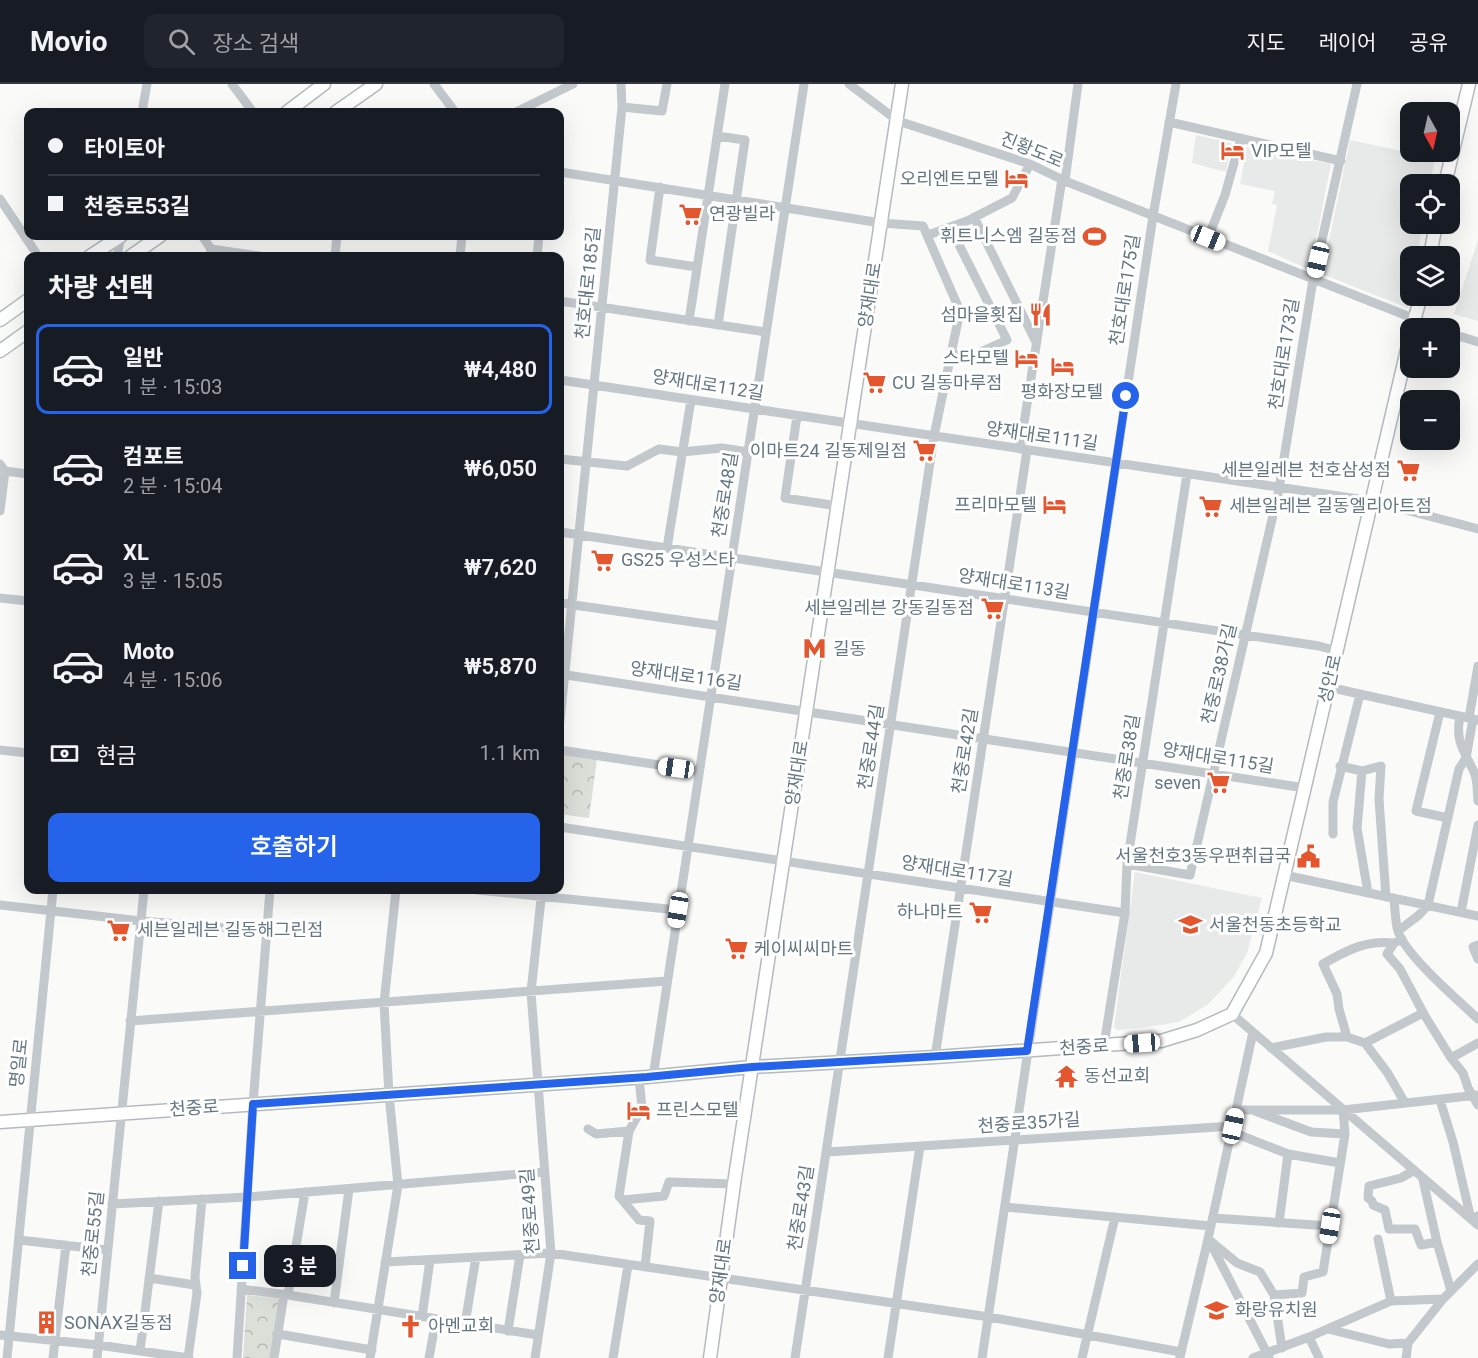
<!DOCTYPE html>
<html lang="ko">
<meta charset="utf-8">
<style>
body{margin:0;font-family:Roboto,"Noto Sans KR",sans-serif;background:#20242c;color:#f1f3f6;height:100vh;display:flex;flex-direction:column;font-size:22px;white-space:nowrap}
*{box-sizing:border-box;margin:0}
p{font-size:20px;color:#9ea1a6}
.icon{flex:none;width:33px;height:33px;fill:none;stroke:currentColor;stroke-width:2;stroke-linecap:round;stroke-linejoin:round}
.map{position:relative;flex:1;overflow:hidden}
.drawer{position:absolute;left:24px;top:168px;width:540px;height:642px;display:flex;flex-direction:column;background:#171b24;border-radius:12px;box-shadow:0 6px 24px #0002}
.drawer>*{flex:none}
.top-card{position:absolute;left:24px;top:24px;width:540px;height:132px;border-radius:12px;box-shadow:0 6px 24px #0002;display:grid;align-content:center;height:132px;padding:0 24px;background:#171b24}
.needle{width:39px;rotate:172deg}
.tools{position:absolute;left:1400px;top:18px;display:grid;gap:12px}
.tools a{display:grid;place-items:center;width:60px;height:60px;border-radius:12px;background:#171b24;box-shadow:0 6px 24px #0002;font-size:30px}
.end{position:absolute;width:27px;height:27px;margin:-14px;border:8px solid #2563eb;background:#fff;box-shadow:0 0 0 3px #fff}
.from{border-radius:50%}
.bubble{position:absolute;height:42px;border-radius:12px;background:#171b24;box-shadow:0 6px 24px #0002;font-size:20px;font-weight:600;line-height:42px;text-align:center}
.car{position:absolute;width:18px;height:36px;margin:-18px -9px;border-radius:8px;box-shadow:0 0 4px 2px #0007;background:linear-gradient(#fff 24%,#345 0 40%,#fff 0 76%,#345 0 86%,#fff 0)}
.top-card b{display:flex;align-items:center;gap:21px;height:57px;font-size:22px}
.top-card b+b{border-top:2px solid #363941}
.top-card i{width:15px;height:15px;background:#f1f3f6}
ul{padding:0;list-style:none}
li{display:flex;align-items:center;gap:18px;height:90px;margin:0 12px 9px;padding:0 12px;border:3px solid transparent;border-radius:12px}
li div{flex:1}
li b{display:block;font-size:22px}
li em{font-style:normal;font-weight:600}
li.current{border-color:#2563eb}
li>.icon{width:54px;height:54px;stroke-width:1.5}
h2{padding:0 24px;font-size:27px;line-height:72px}
.pay{display:flex;align-items:center;gap:15px;height:66px;padding:0 24px;font-size:22px}
.pay p{margin-inline-start:auto}
.primary-button{display:flex;gap:12px;margin-top:auto;padding:12px 24px}
.primary-button a{flex:1;height:69px;border-radius:12px;background:#2563eb;color:#fff;font-size:24px;font-weight:600;line-height:69px;text-align:center}
header{display:flex;align-items:center;gap:36px;box-sizing:border-box;height:84px;padding:0 30px;background:#171b24;border-bottom:2px solid #363941}
header strong{font-size:28px}
nav{display:flex;gap:33px;margin-inline-start:auto;font-size:21px}
.search{width:420px;height:54px;background:#20242c;display:flex;align-items:center;gap:15px;box-sizing:border-box;padding:0 21px;border-radius:12px;color:#9ea1a6;font-size:22px}
.map>svg:first-child{display:block}
.built{fill:#e8e9e9}
.park{fill:url(#park-crowns)}
.lines{fill:none;stroke-linecap:round;stroke-linejoin:round}
.major-casing{stroke:#b5babe;stroke-width:15}
.minor{stroke:#c3c8cc;stroke-width:9}
.major{stroke:#fff;stroke-width:12}
.route{stroke:#2563eb;stroke-width:8}
.labels{text-anchor:middle;stroke-width:6;stroke-linejoin:round;paint-order:stroke}
.street-label{font-size:18px;fill:#657683;stroke:#fff}
.poi-label{font-size:18px;fill:#657683;stroke:#fff;text-anchor:start}
</style>
<header>
<strong>Movio</strong>
<div class="search"><svg class="icon" aria-label="search" viewBox="0 0 24 24"><circle cx="10" cy="10" r="6"/><path d="M15 15l6 6"/></svg>장소 검색</div>
<nav><a>지도</a><a>레이어</a><a>공유</a></nav>
</header>
<div class="map">
<svg width="1478" height="1274" viewBox="0 0 1478 1274">
<defs>
<pattern id="park-crowns" width="20" height="18" patternUnits="userSpaceOnUse" patternTransform="scale(1.5)"><rect width="20" height="18" fill="#dadfd7"/><path d="M2 6a3 3 0 1 1 6 0M12 15a3 3 0 1 1 6 0" fill="none" stroke="#b4b9b4"/></pattern>
</defs>
<rect width="100%" height="100%" fill="#fafaf8"/>
<!-- built -->
<path class="built" d="M1196,51L1232,59L1226,88L1192,79Z
M1350,56L1435,74L1430,100H1410V140H1423L1417,172H1410V212L1408,224L1322,190Z
M1247,63L1331,80L1310,186L1268,167L1277,121L1272,120L1275,107L1240,100Z
M1478,156V237L1454,230Z
M1135,788L1262,814L1247,869L1233,894L1207,921L1179,938L1141,944L1117,946L1114,943Z"/>
<!-- park -->
<path class="park" d="M560,670L597,675L589,734L560,730Z
M247,1211L281,1215L271,1274H243Z"/>
<g class="lines">
<defs>
<path id="major" d="M287,28L324,0
M336,28L376,0
M1445,100L1469,0
M90,172L121,152
M131,172L160,152
M1430,172L1436,140
M0,236L28,216
M1412,244L1421,212
M0,267L28,247
M0,1038L647,993L752,983L935,973L1161,957L1197,946L1232,930L1266,869L1410,253
M710,1274L735,1093L902,0"/>
</defs>
<!-- major casing -->
<use href="#major" class="major-casing"/>
<!-- minor -->
<path class="minor" d="M232,0L253,28
M434,0L455,28
M849,0L898,37L1030,80L1065,97L1438,244
M622,23L662,27L667,0
M142,28L147,0
M516,28L573,0
M1169,38L1341,77
M717,52L745,56L718,241
M560,88L881,139L923,142L960,227L934,352L795,1274
M1065,97L1078,0
M660,103L650,176L697,183
M0,115L38,172
M974,133L1036,258
M950,143L1007,256L976,270L951,271
M928,151L967,137L1012,114L1030,80
M202,152L211,165L210,172
M1208,154L1225,111L1241,54
M211,165L259,172
M117,172L121,152
M335,172L337,152
M460,172L462,152
M537,172L539,152
M560,217L766,248
M689,237L725,0
M1449,249L1478,258
M560,296L1372,417L1478,445
M797,332L785,414L838,422
M1020,365L1062,95
M560,375L627,382L659,365L682,368L722,364L748,368
M0,380L5,387L0,427
M5,387L28,390
M560,448L1319,562L1337,567
M667,464L691,316
M0,514L28,517
M560,519L721,542
M560,590L1305,704
M1328,603L1478,636
M1440,628L1416,727L1448,734
M1460,632C1455,659 1464,666 1474,688C1478,697 1477,708 1478,717
M1469,634L1478,582
M560,637L622,23L621,0
M0,666L28,669
M560,666L699,687
M1340,682L1362,687L1381,682L1379,715L1386,813
M1362,687L1357,744L1368,809
M560,743L1125,829
M1333,750V718L1360,610
M1127,780L1190,791L1279,405L1313,196L1357,0
M1284,791L1478,832
M477,806L678,826
M1394,814C1395,825 1395,837 1398,847C1405,871 1459,917 1478,935
M0,821L141,837L266,847
M1461,828L1478,741
M1398,847L1419,831L1428,821L1459,685L1466,674L1473,635
M1402,855L1394,859L1387,870L1400,885L1425,932L1451,974L1463,989L1468,1004L1478,1021
M1478,861L1473,863L1478,875
M1232,930L1478,1141
M130,937L667,897
M1347,953L1339,925L1337,910L1323,880C1347,866 1366,856 1394,859
M1365,959L1387,988L1405,1019
M1104,961L1125,829L1127,780L1187,390
M1271,964L1326,953H1347L1365,959L1423,929
M935,973L1027,366
M1451,974L1478,959
M653,993L804,0
M639,994L642,1024L629,1047L619,1112L639,1136L650,1137L645,1183
M1440,1016L1453,1058L1471,1135L1478,1132
M1237,1026H1343L1478,1011
M1255,1027L1311,1048L1345,1050
M588,1045L596,1050L629,1047
M1232,1048L1288,1070L1340,1079
M827,1068L1233,1042
M1413,1087L1401,1094L1369,1102L1368,1114L1372,1117L1373,1121L1385,1126L1389,1145H1415L1421,1161L1437,1158
M1423,1096L1437,1158L1451,1207
M623,1116L664,1112L669,1098L734,1100
M112,1120L247,1113L544,1088
M1005,1123L1211,1142
M1213,1134L1330,1142
M1279,1139L1288,1070
M1208,1155L1237,1179L1260,1188L1274,1211L1282,1264
M1378,1155L1391,1217
M19,1156L107,1166
M1211,1160L1269,1273
M385,1178L551,1169L989,1233L1181,1268
M149,1194L195,1201
M241,1205L288,1211L538,1251
M288,1211L305,1108
M1274,1211L1302,1209L1304,1193L1323,1188L1345,1050L1343,1026
M334,1219L349,1105
M422,1233L430,1176
M465,1240L476,1173
M1328,1245L1389,1260L1408,1259L1443,1215
M508,1247L520,1171
M278,1250L372,1266
M0,1251L98,1261L189,1274
M1309,1253L1319,1274
M140,1267L159,1117
M1180,1273L1208,1155L1253,948
M7,1274L53,806
M53,1274L66,1161
M97,1274L144,806
M188,1274L197,1209L195,1193L202,1115
M237,1274L253,1020L270,806
M274,1274L284,1210
M370,1274L398,1101L389,1011L384,919L396,806
M429,1274L436,1235
M535,1274L551,1169L531,908L542,806
M613,1274L628,1181
M888,1274L920,1062
M982,1274L1153,132L1176,0
M1082,1274L1115,1133
M1253,1274L1309,1253L1391,1217L1443,1215L1478,1180
M1406,1274L1408,1259"/>
<!-- major -->
<use href="#major" class="major"/>
</g>
<g class="lines">
<!-- route -->
<path class="route" d="M243,1182L253,1020L647,993L752,983L1027,967L1126,312"/>
</g>
<!-- icons -->
<defs>
<symbol id="hotel-bare" viewBox="-9 -9 18 18"><path d="M-6-4.5h1.5V1H6V5H4.5V3h-9V5H-6ZM-4 0a1.8 1.8 0 1 1 3.6 0ZM.5 0V-2.5h3Q6-2.5 6 0Z" fill="#e4572e" stroke="#fff" stroke-width="2.5" paint-order="stroke"/></symbol>
<symbol id="supermarket-bare" viewBox="-9 -9 18 18"><path d="M-6-5.5h2.5l.6 2H6L4.5 2H-2.5L-4.4-4H-6ZM-1.5 3.2a1.3 1.3 0 1 0 .1 0ZM3 3.2a1.3 1.3 0 1 0 .1 0Z" fill="#e4572e" stroke="#fff" stroke-width="2.5" paint-order="stroke"/></symbol>
<symbol id="stadium-bare" viewBox="-9 -9 18 18"><path d="M0-5a6.5 5 0 1 0 0 10a6.5 5 0 1 0 0-10ZM-3.5-1.8h7v3.6h-7Z" fill="#e4572e" stroke="#fff" stroke-width="2.5" paint-order="stroke"/></symbol>
<symbol id="restaurant-bare" viewBox="-9 -9 18 18"><path d="M-5-6h1v4h1v-4h1v4h1v-4h1v5L-1.5 .5V6h-2V.5L-5-1ZM5-6V6H3V1.5H1.5Q1.5-4 5-6Z" fill="#e4572e" stroke="#fff" stroke-width="2.5" paint-order="stroke"/></symbol>
<symbol id="metro-bare" viewBox="-9 -9 18 18"><path d="M-5.5 5V-5H-3L0 0L3-5H5.5V5H3V-.5L0 4L-3-.5V5Z" fill="#e4572e" stroke="#fff" stroke-width="2.5" paint-order="stroke"/></symbol>
<symbol id="civic-bare" viewBox="-9 -9 18 18"><path d="M-.6-6.5H3V-4.5H.6V-3L4-1V1h2V6H-6V1h2V-1L-.6-3ZM-1.2 2.5V6h2.4V2.5Z" fill="#e4572e" stroke="#fff" stroke-width="2.5" paint-order="stroke"/></symbol>
<symbol id="school-bare" viewBox="-9 -9 18 18"><path d="M0-5L7-2L0 1L-7-2ZM-4 1L0 2.5L4 1V4Q0 6-4 4Z" fill="#e4572e" stroke="#fff" stroke-width="2.5" paint-order="stroke"/></symbol>
<symbol id="temple-bare" viewBox="-9 -9 18 18"><path d="M0-6L5-2H3V0L6.5 2.5H4V6H1.5V3h-3V6H-4V2.5H-6.5L-3 0V-2H-5Z" fill="#e4572e" stroke="#fff" stroke-width="2.5" paint-order="stroke"/></symbol>
<symbol id="building-bare" viewBox="-9 -9 18 18"><path d="M-4-6H4V6H1V3H-1V6H-4ZM-2.5-4.3h1.7v1.8h-1.7ZM.8-4.3h1.7v1.8H.8ZM-2.5-1h1.7V.8h-1.7ZM.8-1h1.7V.8H.8Z" fill="#e4572e" stroke="#fff" stroke-width="2.5" paint-order="stroke"/></symbol>
<symbol id="church-bare" viewBox="-9 -9 18 18"><path d="M-1.2-6h2.4v3.5h3.3v2.4h-3.3V6h-2.4V-.1h-3.3v-2.4h3.3Z" fill="#e4572e" stroke="#fff" stroke-width="2.5" paint-order="stroke"/></symbol>
</defs>
<g fill-rule="evenodd">
<use href="#hotel-bare" x="1216" y="50" width="33" height="33"/>
<use href="#hotel-bare" x="1000" y="78" width="33" height="33"/>
<use href="#supermarket-bare" x="674" y="114" width="33" height="33"/>
<use href="#stadium-bare" x="1078" y="136" width="33" height="33"/>
<use href="#restaurant-bare" x="1024" y="214" width="33" height="33"/>
<use href="#hotel-bare" x="1010" y="258" width="33" height="33"/>
<use href="#hotel-bare" x="1046" y="266" width="33" height="33"/>
<use href="#supermarket-bare" x="858" y="282" width="33" height="33"/>
<use href="#supermarket-bare" x="908" y="350" width="33" height="33"/>
<use href="#supermarket-bare" x="1392" y="370" width="33" height="33"/>
<use href="#hotel-bare" x="1038" y="404" width="33" height="33"/>
<use href="#supermarket-bare" x="1194" y="406" width="33" height="33"/>
<use href="#supermarket-bare" x="586" y="460" width="33" height="33"/>
<use href="#supermarket-bare" x="976" y="508" width="33" height="33"/>
<use href="#metro-bare" x="798" y="548" width="33" height="33"/>
<use href="#supermarket-bare" x="1202" y="682" width="33" height="33"/>
<use href="#civic-bare" x="1292" y="756" width="33" height="33"/>
<use href="#supermarket-bare" x="964" y="812" width="33" height="33"/>
<use href="#school-bare" x="1174" y="824" width="33" height="33"/>
<use href="#supermarket-bare" x="102" y="830" width="33" height="33"/>
<use href="#supermarket-bare" x="720" y="848" width="33" height="33"/>
<use href="#temple-bare" x="1050" y="976" width="33" height="33"/>
<use href="#hotel-bare" x="622" y="1010" width="33" height="33"/>
<use href="#school-bare" x="1200" y="1210" width="33" height="33"/>
<use href="#building-bare" x="30" y="1222" width="33" height="33"/>
<use href="#church-bare" x="394" y="1226" width="33" height="33"/>
</g>
<g class="labels">
<!-- street labels -->
<g class="street-label">
<text transform="translate(1032 66) rotate(22)" y="6">진황도로</text>
<text transform="translate(588 199) rotate(-84)" y="6">천호대로185길</text>
<text transform="translate(1125 206) rotate(-81)" y="6">천호대로175길</text>
<text transform="translate(870 211) rotate(-81)" y="6">양재대로</text>
<text transform="translate(1284 270) rotate(-81)" y="6">천호대로173길</text>
<text transform="translate(708 301) rotate(9)" y="6">양재대로112길</text>
<text transform="translate(1042 352) rotate(8)" y="6">양재대로111길</text>
<text transform="translate(725 411) rotate(-81)" y="6">천중로48길</text>
<text transform="translate(1014 500) rotate(9)" y="6">양재대로113길</text>
<text transform="translate(1219 590) rotate(-77)" y="6">천중로38가길</text>
<text transform="translate(686 592) rotate(8)" y="6">양재대로116길</text>
<text transform="translate(1330 595) rotate(-77)" y="6">성안로</text>
<text transform="translate(871 663) rotate(-81)" y="6">천중로44길</text>
<text transform="translate(965 667) rotate(-81)" y="6">천중로42길</text>
<text transform="translate(1127 673) rotate(-81)" y="6">천중로38길</text>
<text transform="translate(1218 674) rotate(9)" y="6">양재대로115길</text>
<text transform="translate(797 689) rotate(-81)" y="6">양재대로</text>
<text transform="translate(957 787) rotate(9)" y="6">양재대로117길</text>
<text transform="translate(1084 963) rotate(-4)" y="6">천중로</text>
<text transform="translate(19 979) rotate(-84)" y="6">명일로</text>
<text transform="translate(194 1024) rotate(-4)" y="6">천중로</text>
<text transform="translate(1029 1039) rotate(-4)" y="6">천중로35가길</text>
<text transform="translate(801 1124) rotate(-81)" y="6">천중로43길</text>
<text transform="translate(530 1127) rotate(-94)" y="6">천중로49길</text>
<text transform="translate(93 1150) rotate(-84)" y="6">천중로55길</text>
<text transform="translate(721 1187) rotate(-82)" y="6">양재대로</text>
</g>
<!-- poi labels -->
<g class="poi-label">
<text x="1251" y="73">VIP모텔</text>
<text x="999" y="101" text-anchor="end">오리엔트모텔</text>
<text x="709" y="136">연광빌라</text>
<text x="1077" y="158" text-anchor="end">휘트니스엠 길동점</text>
<text x="1023" y="237" text-anchor="end">섬마을횟집</text>
<text x="1009" y="280" text-anchor="end">스타모텔</text>
<text x="892" y="305">CU 길동마루점</text>
<text x="1062" y="314" text-anchor="middle">평화장모텔</text>
<text x="907" y="373" text-anchor="end">이마트24 길동제일점</text>
<text x="1391" y="392" text-anchor="end">세븐일레븐 천호삼성점</text>
<text x="1037" y="427" text-anchor="end">프리마모텔</text>
<text x="1229" y="428">세븐일레븐 길동엘리아트점</text>
<text x="621" y="482">GS25 우성스타</text>
<text x="974" y="530" text-anchor="end">세븐일레븐 강동길동점</text>
<text x="833" y="571">길동</text>
<text x="1201" y="705" text-anchor="end">seven</text>
<text x="1291" y="778" text-anchor="end">서울천호3동우편취급국</text>
<text x="963" y="834" text-anchor="end">하나마트</text>
<text x="1209" y="847">서울천동초등학교</text>
<text x="137" y="852">세븐일레븐 길동해그린점</text>
<text x="754" y="871">케이씨씨마트</text>
<text x="1084" y="998">동선교회</text>
<text x="656" y="1032">프린스모텔</text>
<text x="1235" y="1232">화랑유치원</text>
<text x="64" y="1245">SONAX길동점</text>
<text x="428" y="1248">아멘교회</text>
</g>
</g>
</svg>
<div class="tools">
<a><svg class="needle" viewBox="-14 -14 28 28"><path d="M0-13l5 13h-10z" fill="#e53935"/><path d="M0 13l5-13h-10z" fill="#9ea1a6"/></svg></a>
<a><svg class="icon" aria-label="locate" viewBox="0 0 24 24"><circle cx="12" cy="12" r="6"/><path d="M12 2v4M12 18v4M2 12h4M18 12h4"/></svg></a>
<a><svg class="icon" aria-label="layers" viewBox="0 0 24 24"><path d="M12 4l9 5-9 5-9-5zM3 14l9 5 9-5"/></svg></a>
<a>+</a>
<a>−</a>
</div>
<i class="end from" style="left:1126px;top:312px"></i>
<i class="end" style="left:243px;top:1182px"></i>
<div class="bubble" style="left:264px;top:1161px;width:72px">3 분</div>
<i class="car" style="left:1208px;top:154px;rotate:112deg"></i>
<i class="car" style="left:1318px;top:176px;rotate:193deg"></i>
<i class="car" style="left:676px;top:684px;rotate:278deg"></i>
<i class="car" style="left:678px;top:826px;rotate:189deg"></i>
<i class="car" style="left:1142px;top:959px;rotate:266deg"></i>
<i class="car" style="left:1233px;top:1042px;rotate:12deg"></i>
<i class="car" style="left:1330px;top:1142px;rotate:189deg"></i>
<div class="top-card">
<b><i class="from"></i>타이토아</b>
<b><i></i>천중로53길</b>
</div>
<section class="drawer">
<h2>차량 선택</h2>
<ul>
<li class="current"><svg class="icon" aria-label="car" viewBox="0 0 24 24"><path d="M5 17H2v-5l4-1 3-4h7l3 4 3 1v5h-3M9 17h6M6 11h13"/><circle cx="7" cy="17" r="2"/><circle cx="17" cy="17" r="2"/></svg><div><b>일반</b><p>1 분 · 15:03</p></div><em>₩4,480</em></li>
<li><svg class="icon" aria-label="car" viewBox="0 0 24 24"><path d="M5 17H2v-5l4-1 3-4h7l3 4 3 1v5h-3M9 17h6M6 11h13"/><circle cx="7" cy="17" r="2"/><circle cx="17" cy="17" r="2"/></svg><div><b>컴포트</b><p>2 분 · 15:04</p></div><em>₩6,050</em></li>
<li><svg class="icon" aria-label="car" viewBox="0 0 24 24"><path d="M5 17H2v-5l4-1 3-4h7l3 4 3 1v5h-3M9 17h6M6 11h13"/><circle cx="7" cy="17" r="2"/><circle cx="17" cy="17" r="2"/></svg><div><b>XL</b><p>3 분 · 15:05</p></div><em>₩7,620</em></li>
<li><svg class="icon" aria-label="car" viewBox="0 0 24 24"><path d="M5 17H2v-5l4-1 3-4h7l3 4 3 1v5h-3M9 17h6M6 11h13"/><circle cx="7" cy="17" r="2"/><circle cx="17" cy="17" r="2"/></svg><div><b>Moto</b><p>4 분 · 15:06</p></div><em>₩5,870</em></li>
</ul>
<div class="pay"><svg class="icon" aria-label="cash" viewBox="0 0 24 24"><path d="M3 7h18v10H3z"/><circle cx="12" cy="12" r="2"/></svg>현금<p>1.1 km</p></div>
<div class="primary-button"><a>호출하기</a></div>
</section>
</div>
